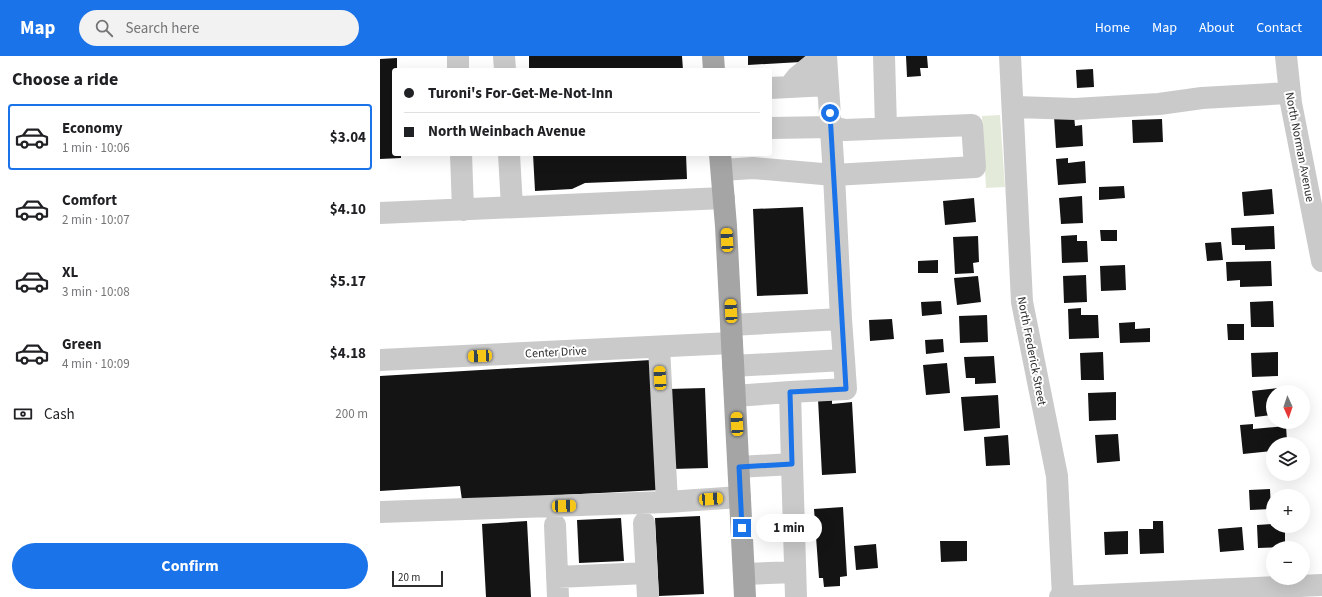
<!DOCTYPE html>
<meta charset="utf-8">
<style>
body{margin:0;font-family:"Source Sans 3",sans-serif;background:#f2f2f2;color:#202124;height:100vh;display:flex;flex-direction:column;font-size:15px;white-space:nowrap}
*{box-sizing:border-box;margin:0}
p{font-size:13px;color:#757577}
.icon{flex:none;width:22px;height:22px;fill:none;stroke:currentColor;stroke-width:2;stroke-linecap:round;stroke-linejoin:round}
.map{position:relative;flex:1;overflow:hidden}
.sheet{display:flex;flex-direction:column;background:#fff;width:380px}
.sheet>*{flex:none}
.hud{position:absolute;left:12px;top:12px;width:380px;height:88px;border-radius:4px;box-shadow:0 4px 16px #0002;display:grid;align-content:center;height:88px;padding:0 12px;background:#fff}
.needle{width:26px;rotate:177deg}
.buttons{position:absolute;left:886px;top:329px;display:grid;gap:8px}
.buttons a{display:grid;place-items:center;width:44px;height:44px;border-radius:50%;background:#fff;box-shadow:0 4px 16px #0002;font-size:20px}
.scale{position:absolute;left:12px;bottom:10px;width:51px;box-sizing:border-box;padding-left:4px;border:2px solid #2d2d2d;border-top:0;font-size:11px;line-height:14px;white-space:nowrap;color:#2d2d2d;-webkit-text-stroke:3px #fff;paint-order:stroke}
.end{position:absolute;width:18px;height:18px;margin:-9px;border:5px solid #1a73e8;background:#fff;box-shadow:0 0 0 2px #fff}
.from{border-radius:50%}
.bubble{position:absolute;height:28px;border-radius:14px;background:#fff;box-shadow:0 4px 16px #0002;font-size:13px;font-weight:700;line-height:28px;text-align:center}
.car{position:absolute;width:12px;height:24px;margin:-12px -6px;border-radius:5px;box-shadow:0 0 3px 1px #0007;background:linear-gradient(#f5c518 24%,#345 0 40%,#f5c518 0 76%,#345 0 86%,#f5c518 0)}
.hud b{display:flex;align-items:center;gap:14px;height:38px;font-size:15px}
.hud b+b{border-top:1px solid #e0e0e0}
.hud i{width:10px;height:10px;background:#202124}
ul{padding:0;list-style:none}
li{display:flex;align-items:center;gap:12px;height:66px;margin:0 8px 6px;padding:0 4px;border:2px solid transparent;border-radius:4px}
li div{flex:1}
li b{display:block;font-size:15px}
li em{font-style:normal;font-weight:700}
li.selected{border-color:#1a73e8}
li>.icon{width:36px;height:36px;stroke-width:1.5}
h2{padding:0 12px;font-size:18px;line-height:48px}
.pay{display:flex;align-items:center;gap:10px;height:44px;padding:0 12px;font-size:15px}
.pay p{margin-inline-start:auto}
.cta{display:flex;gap:8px;margin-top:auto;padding:8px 12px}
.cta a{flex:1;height:46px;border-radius:24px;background:#1a73e8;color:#fff;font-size:16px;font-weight:700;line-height:46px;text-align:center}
header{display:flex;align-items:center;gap:24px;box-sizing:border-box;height:56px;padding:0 20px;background:#1a73e8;color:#fff}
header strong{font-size:19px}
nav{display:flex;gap:22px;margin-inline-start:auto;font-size:14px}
.search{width:280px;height:36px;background:#f2f2f2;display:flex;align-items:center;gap:10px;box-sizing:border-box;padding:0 14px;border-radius:22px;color:#757577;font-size:15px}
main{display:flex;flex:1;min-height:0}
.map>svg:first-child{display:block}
.green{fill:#e4eada}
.building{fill:#141414}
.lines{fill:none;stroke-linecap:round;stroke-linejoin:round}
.minor{stroke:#cacaca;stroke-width:22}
.major{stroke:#a5a5a5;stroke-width:22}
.route{stroke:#1a73e8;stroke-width:5}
.labels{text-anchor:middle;stroke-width:4;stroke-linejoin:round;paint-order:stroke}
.street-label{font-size:12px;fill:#2d2d2d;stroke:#fff}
</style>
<header>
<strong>Map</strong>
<div class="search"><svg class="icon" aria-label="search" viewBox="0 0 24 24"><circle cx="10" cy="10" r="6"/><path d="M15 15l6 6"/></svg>Search here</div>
<nav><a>Home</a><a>Map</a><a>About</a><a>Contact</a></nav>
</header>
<main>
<section class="sheet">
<h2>Choose a ride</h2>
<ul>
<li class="selected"><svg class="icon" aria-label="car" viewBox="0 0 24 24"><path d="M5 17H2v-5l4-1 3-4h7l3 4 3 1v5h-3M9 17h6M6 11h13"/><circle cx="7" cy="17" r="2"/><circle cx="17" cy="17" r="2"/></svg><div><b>Economy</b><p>1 min · 10:06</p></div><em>$3.04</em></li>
<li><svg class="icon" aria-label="car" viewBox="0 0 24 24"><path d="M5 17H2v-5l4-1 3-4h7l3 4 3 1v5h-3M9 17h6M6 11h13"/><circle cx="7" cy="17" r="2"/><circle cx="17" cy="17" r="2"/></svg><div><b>Comfort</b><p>2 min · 10:07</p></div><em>$4.10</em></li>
<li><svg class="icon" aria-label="car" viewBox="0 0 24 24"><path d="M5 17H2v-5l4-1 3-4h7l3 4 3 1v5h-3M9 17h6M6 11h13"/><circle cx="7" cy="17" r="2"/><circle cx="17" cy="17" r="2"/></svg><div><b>XL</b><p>3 min · 10:08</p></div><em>$5.17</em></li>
<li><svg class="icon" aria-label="car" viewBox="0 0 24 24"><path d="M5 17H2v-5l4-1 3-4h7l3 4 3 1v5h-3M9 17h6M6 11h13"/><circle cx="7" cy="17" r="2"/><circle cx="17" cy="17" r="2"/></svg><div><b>Green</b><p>4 min · 10:09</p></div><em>$4.18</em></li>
</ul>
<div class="pay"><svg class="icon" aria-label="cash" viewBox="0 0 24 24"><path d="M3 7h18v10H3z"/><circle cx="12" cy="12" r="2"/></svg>Cash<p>200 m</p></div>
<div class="cta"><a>Confirm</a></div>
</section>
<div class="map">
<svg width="942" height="541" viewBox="0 0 942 541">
<rect width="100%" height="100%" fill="#fff"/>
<!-- green -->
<path class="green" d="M620,59L625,131L606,132L602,60Z"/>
<!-- building -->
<path class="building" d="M149,0H302L303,14H149Z
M368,0H434L421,6L368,9Z
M526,0H547L548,12H540L541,20L527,21Z
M17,2V14H14V98H21V102L0,103V3Z
M713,13L714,31L697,32L696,14Z
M694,59L695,70L702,69L703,90L676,92L674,60Z
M782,63L783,86L753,87L752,64Z
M153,98H306L307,123L205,127L192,133L155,135Z
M688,102V107L705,105L706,127L678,129L676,103Z
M744,130L745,142L719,144V131Z
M892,133L894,158L864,160L862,136Z
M702,140L703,167L681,168L679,142Z
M594,142L596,166L565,169L563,145Z
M423,151L428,238L377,240L373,153Z
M894,170L895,193L865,194V189H852L851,172Z
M720,174H737V185H721Z
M697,179V185H707L708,206L682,207L681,180Z
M598,180L599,206L593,207L594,217L575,218L573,181Z
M841,186L843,204L827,205L825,187Z
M558,204V217H538V205Z
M891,205L892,230L860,231V224L847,225L846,206Z
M745,209L746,234L721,235L720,210Z
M706,219L707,246L684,247L683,220Z
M598,220L601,246L577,249L574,222Z
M561,245L562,258L542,260L541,246Z
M893,245L894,271H871L870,246Z
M701,252V259H718L719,282L689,283L688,253Z
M607,259L608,286L580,287L579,260Z
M512,263L514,283L490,285L489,264Z
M755,266V273L770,272V286L740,287L739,267Z
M847,268H864V284H848Z
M563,283L564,296L546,298L545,284Z
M723,296L724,324H701L700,297Z
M898,296V320L872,321L871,297Z
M614,300L616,327L595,328V322H586L584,301Z
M271,304L278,434L82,444L80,430L0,435V320Z
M567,307L570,337L546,339L543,309Z
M325,332L328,412L292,413L289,333Z
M898,332L899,336H893V359L875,361L872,335Z
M736,336V364L709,365L708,337Z
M618,339L620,372L584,375L581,341Z
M452,342V348L472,346L476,417L442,419L438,343Z
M873,368V373L906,370L907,385L893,388V395L863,398L860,369Z
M738,378L740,405L717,407L715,379Z
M628,379L630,409L606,410L604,381Z
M890,433L891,453L870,454L869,434Z
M463,451L467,520L460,521V530L444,531L443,522H439L434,453Z
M320,460L324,538L279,540L275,462Z
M241,462L244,505L199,507L197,464Z
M147,465L151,541H106L102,468Z
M773,465H783L784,497L760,498L759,473H773Z
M893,468V470H905V491L878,492L877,469Z
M862,471L864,494L840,496L838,473Z
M748,475V498L725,499L724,476Z
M560,485H587V505L561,506Z
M496,488L498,512L476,514L474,490Z"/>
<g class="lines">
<!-- minor -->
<path class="minor" d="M78,0V14
M124,0L125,14
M504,0L506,72
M630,0L642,246L677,420L683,541
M906,0L911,47L942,205
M409,31L417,21L443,0
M390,32L448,29
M633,51L695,53L779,48L822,42L909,37
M390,72L452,71L465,74L592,69L595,111L454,119L446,0
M81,98L83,154
M129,98L132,151
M342,114L373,112L454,119L461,263L351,269
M0,157L344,142
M461,263L464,304
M279,291L287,446
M0,304L352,287
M353,310L464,304L466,333L410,336L412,408L359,411
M355,340L410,336
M412,408L416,541
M0,456L287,446L360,441
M264,467L268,541
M175,469L178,541
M364,518L415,516
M177,521L267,517
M680,541L942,529"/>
<!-- major -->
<path class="major" d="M333,0L334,14
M340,98L346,170L365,541"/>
</g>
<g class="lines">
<!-- route -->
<path class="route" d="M362,472L359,411L412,408L410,336L466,333L450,57"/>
</g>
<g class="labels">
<!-- street labels -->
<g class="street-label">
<text transform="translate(920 91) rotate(79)" y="4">North Norman Avenue</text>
<text transform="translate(652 295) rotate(79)" y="4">North Frederick Street</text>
<text transform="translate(176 296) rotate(-3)" y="4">Center Drive</text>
</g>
</g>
</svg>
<div class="buttons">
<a><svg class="needle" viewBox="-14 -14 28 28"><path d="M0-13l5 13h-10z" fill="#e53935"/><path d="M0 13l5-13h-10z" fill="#757577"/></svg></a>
<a><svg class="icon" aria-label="layers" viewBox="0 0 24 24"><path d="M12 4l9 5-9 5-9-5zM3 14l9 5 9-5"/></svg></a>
<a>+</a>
<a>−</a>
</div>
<div class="scale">20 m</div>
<i class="end from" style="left:450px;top:57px"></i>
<i class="end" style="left:362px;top:472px"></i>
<div class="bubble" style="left:376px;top:458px;width:66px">1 min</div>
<i class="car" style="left:347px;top:184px;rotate:357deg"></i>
<i class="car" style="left:351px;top:255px;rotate:357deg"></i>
<i class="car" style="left:100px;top:300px;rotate:267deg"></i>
<i class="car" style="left:280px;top:322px;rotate:357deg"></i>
<i class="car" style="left:357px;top:368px;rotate:357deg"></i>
<i class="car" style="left:331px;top:443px;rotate:86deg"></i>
<i class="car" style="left:184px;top:450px;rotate:88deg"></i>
<div class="hud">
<b><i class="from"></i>Turoni's For-Get-Me-Not-Inn</b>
<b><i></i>North Weinbach Avenue</b>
</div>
</div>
</main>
